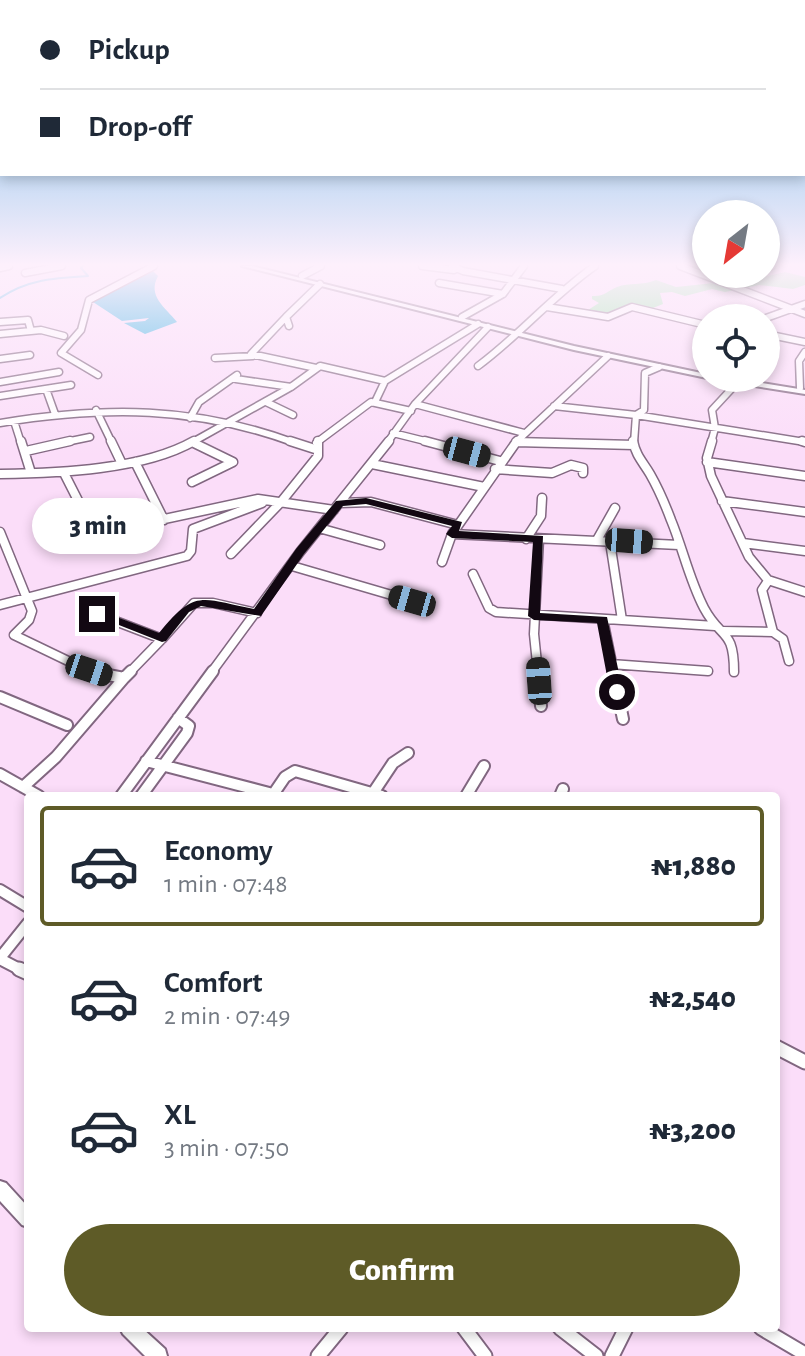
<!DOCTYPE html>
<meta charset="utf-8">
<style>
body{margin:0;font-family:"Alegreya Sans",sans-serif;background:#f6f6f7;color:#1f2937;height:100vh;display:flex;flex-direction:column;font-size:30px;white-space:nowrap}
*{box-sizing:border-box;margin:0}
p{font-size:26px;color:#747a83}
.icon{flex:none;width:44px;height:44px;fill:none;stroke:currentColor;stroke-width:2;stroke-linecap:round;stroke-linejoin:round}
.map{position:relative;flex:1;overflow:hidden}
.drawer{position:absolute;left:24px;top:792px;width:756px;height:540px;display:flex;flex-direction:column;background:#fff;border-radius:8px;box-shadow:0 4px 12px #0003}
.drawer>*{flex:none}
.top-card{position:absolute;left:0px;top:0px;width:806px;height:176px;box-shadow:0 4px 12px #0003;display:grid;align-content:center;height:176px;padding:0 40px;background:#fff}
.needle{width:52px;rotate:211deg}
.fabs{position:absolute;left:692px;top:200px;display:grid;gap:16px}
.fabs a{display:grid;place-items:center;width:88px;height:88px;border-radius:50%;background:#fff;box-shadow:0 4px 12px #0003;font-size:40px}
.end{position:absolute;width:36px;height:36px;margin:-18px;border:10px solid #120812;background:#fff;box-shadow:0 0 0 4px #fff}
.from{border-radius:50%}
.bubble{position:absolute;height:56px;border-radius:28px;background:#fff;box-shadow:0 4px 12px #0003;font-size:26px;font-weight:800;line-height:56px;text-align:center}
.car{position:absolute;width:24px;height:48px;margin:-24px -12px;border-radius:10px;box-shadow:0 0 6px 2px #0007;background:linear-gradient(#222 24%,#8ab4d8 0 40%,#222 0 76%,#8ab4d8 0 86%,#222 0)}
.top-card b{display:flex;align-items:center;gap:28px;height:76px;font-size:30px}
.top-card b+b{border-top:2px solid #e0e1e3}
.top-card i{width:20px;height:20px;background:#1f2937}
ul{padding:14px 0 0;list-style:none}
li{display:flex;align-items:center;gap:24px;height:120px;margin:0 16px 12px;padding:0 24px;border:4px solid transparent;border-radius:8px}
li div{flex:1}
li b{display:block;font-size:30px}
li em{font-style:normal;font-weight:800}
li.active{border-color:#5e5b27}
li>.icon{width:72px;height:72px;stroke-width:1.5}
.primary-button{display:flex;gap:16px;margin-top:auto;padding:16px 40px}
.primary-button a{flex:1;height:92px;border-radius:48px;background:#5e5b27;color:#fff;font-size:32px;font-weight:800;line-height:92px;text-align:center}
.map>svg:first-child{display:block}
.green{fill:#93e5a4}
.water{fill:#2cafe0}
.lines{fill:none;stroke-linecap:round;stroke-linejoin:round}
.stream{stroke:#2cafe0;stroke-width:2}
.minor-far3-casing{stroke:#816780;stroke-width:9}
.minor-far2-casing{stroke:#816780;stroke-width:11}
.minor-far1-casing{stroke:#816780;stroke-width:14}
.minor-casing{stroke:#816780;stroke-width:17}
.major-casing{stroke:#816780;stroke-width:4}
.minor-far3{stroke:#fff;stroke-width:6}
.minor-far2{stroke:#fff;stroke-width:8}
.minor-far1{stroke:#fff;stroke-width:10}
.minor{stroke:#fff;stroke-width:13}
.major{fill:#fff;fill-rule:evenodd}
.route{fill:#120812}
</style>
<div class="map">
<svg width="805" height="1356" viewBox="0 0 805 1356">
<rect width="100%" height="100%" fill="#fbddf9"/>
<!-- green -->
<path class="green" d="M785,272L805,277V285L793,289L759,285L725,292L712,289L685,296L672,292L660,293L663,304L648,310L629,305L605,316L578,310H588L599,303L592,299V296C604,297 607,291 617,287C629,282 642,286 656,280L676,287L714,283L729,277L756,279Z"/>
<!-- water -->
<path class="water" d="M153,271L158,276C147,296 165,307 177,322L145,334L124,323L145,321L149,318L122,321L93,302Z"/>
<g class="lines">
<!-- stream -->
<path class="stream" d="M0,298C28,279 55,278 88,276L81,268L83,266"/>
<defs>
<path id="minor-far3" d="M422,266L454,270
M452,266L463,271L562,289
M680,266L805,314
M0,268L9,266
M766,268L772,266
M25,273L62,266
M302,276L321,266
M439,283L503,294
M547,307L608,317L632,307L706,325
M286,317L251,354L316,368
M462,317L503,294L524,266
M766,318L805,304
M0,322L28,320L31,331
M289,326L286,317L320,284
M0,334L41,330L64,336
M766,334L805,342
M215,358L253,356
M0,359L30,355
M478,366C520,335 552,296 595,266
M98,375L61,353L81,330L89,300L154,266
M236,379L291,387
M0,382L59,372
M800,388L799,361L805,352
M46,389L55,414
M0,396L71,385
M266,402L293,415
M375,402L385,381
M415,404L524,433
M554,406L636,415L644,410L645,373L659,367
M96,410L112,443
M190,418L199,402L237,375
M14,421L21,443
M0,423C105,406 195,406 295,443
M393,433L433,443
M516,442L573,443
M61,443L90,437
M191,443L291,387L320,366L385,381L478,324
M316,443L371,402L411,411
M387,443L415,404L488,327
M515,443L608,356
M634,443L636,415L805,442
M711,443L715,428L712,410L737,383"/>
<path id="minor-far2" d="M21,441L31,473
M111,441L122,464
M425,441L500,461
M633,441C636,456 643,462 650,474C658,488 665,504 671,520C683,549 689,579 704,608C721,640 734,628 734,672
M712,441L707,458L711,476L749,557L768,580L805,592
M802,441L805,442
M516,442L634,445
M318,450V441
M26,451L70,441
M135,462L164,520
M707,462L805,476
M372,464L484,487
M495,469L552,473L571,465L583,468V473
M64,473L91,526L99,533L258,499L334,510
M0,474C59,473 143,470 194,441
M192,482L233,462L194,443
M722,501L805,512
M340,503L371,502L458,525
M319,528L380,545
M0,532L32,611L29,620L14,635L93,673
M452,534L679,545
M526,539L541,516L542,498
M597,540L615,508
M610,542L622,620L715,626
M743,543L805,551
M231,554L281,502L318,456V450L290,441
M442,562L452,534L517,441
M292,566L412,601
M473,574L489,608L496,612L622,620
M0,605L187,556L191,551L193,529L262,503
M97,614L162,639L129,673
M603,619L614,673
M723,631L773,632L762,590L768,581
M773,632L783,639L789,661
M162,639L194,603H213L257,613
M611,664L708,671
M211,673L300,552L389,441
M538,673L534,634L539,539"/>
<path id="minor-far1" d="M87,671L124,678L131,671
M538,671L541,706
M613,671L623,719
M0,697L67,725
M146,761L273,794
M0,774L39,796
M23,787L56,757L124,678
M121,796L213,671
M141,796L187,733L189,726L178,718
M272,796L285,777L295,771L382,796
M371,796L393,763L408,753
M466,796L484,766
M560,796L563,789
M0,890L28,907
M0,958L28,923
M0,959L23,971"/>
<path id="minor" d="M19,969L28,973
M776,1047L805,1062
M464,1328L485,1356
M560,1328L596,1356
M761,1328L805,1354
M318,1356L341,1328
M612,1356L626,1328"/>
<path id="major" d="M242,266H252L574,346L706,374L707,378L574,350Z
M712,378H731L805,390V394L716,380Z
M0,1181L6,1183L28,1207V1227L22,1225L0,1201Z
M120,1328H142L165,1349L167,1356H145L123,1334Z"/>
</defs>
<!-- minor-far3 casing -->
<use href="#minor-far3" class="minor-far3-casing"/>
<!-- minor-far2 casing -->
<use href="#minor-far2" class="minor-far2-casing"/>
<!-- minor-far1 casing -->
<use href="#minor-far1" class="minor-far1-casing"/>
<!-- minor casing -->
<use href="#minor" class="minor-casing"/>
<!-- major casing -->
<use href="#major" class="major-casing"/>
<!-- minor-far3 -->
<use href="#minor-far3" class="minor-far3"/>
<!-- minor-far2 -->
<use href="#minor-far2" class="minor-far2"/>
<!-- minor-far1 -->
<use href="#minor-far1" class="minor-far1"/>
<!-- minor -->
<use href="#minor" class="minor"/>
<!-- major -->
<use href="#major" class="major"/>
</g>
<!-- sky -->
<linearGradient id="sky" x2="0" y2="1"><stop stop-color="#5db2e5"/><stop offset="0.58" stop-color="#fdf0fc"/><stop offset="1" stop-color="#fdf0fc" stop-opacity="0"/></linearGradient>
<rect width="805" height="456" fill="url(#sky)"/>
<!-- route -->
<path class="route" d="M366,498L462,522L459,531L543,536L540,613L607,617L623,692L621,695L617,696L610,692L597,623L534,620L528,616L533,542L452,538L446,534L452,526L366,504L343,506L304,554L261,616L201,606L189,612L166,641L162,642L91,614L101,611L159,633C196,588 201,599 254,609L296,549L336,501Z"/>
</svg>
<div class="fabs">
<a><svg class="needle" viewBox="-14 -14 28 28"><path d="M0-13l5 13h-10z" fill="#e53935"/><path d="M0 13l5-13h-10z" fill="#747a83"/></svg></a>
<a><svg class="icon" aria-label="locate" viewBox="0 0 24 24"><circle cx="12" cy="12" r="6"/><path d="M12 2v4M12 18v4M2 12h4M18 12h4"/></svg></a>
</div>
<i class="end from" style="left:617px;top:692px"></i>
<i class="end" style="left:97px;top:614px"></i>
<div class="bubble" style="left:32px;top:498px;width:132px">3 min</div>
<i class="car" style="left:467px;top:452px;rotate:105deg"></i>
<i class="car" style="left:629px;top:541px;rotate:94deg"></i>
<i class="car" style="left:412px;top:601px;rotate:286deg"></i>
<i class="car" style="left:89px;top:670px;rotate:108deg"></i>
<i class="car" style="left:539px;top:681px;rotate:356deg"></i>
<div class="top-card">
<b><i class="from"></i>Pickup</b>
<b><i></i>Drop-off</b>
</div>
<section class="drawer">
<ul>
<li class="active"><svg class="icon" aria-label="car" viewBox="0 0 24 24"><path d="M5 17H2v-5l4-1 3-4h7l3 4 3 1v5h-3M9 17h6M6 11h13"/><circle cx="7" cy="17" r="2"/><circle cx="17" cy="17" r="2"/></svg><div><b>Economy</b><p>1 min · 07:48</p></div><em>₦1,880</em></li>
<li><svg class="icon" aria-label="car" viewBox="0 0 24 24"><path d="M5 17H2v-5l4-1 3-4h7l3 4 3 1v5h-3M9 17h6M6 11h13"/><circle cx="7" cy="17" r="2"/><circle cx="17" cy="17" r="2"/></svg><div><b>Comfort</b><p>2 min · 07:49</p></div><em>₦2,540</em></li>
<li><svg class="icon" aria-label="car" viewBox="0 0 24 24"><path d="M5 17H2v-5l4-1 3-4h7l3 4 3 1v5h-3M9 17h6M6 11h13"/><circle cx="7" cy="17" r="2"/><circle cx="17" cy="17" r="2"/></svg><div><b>XL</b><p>3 min · 07:50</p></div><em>₦3,200</em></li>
</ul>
<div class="primary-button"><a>Confirm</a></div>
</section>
</div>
